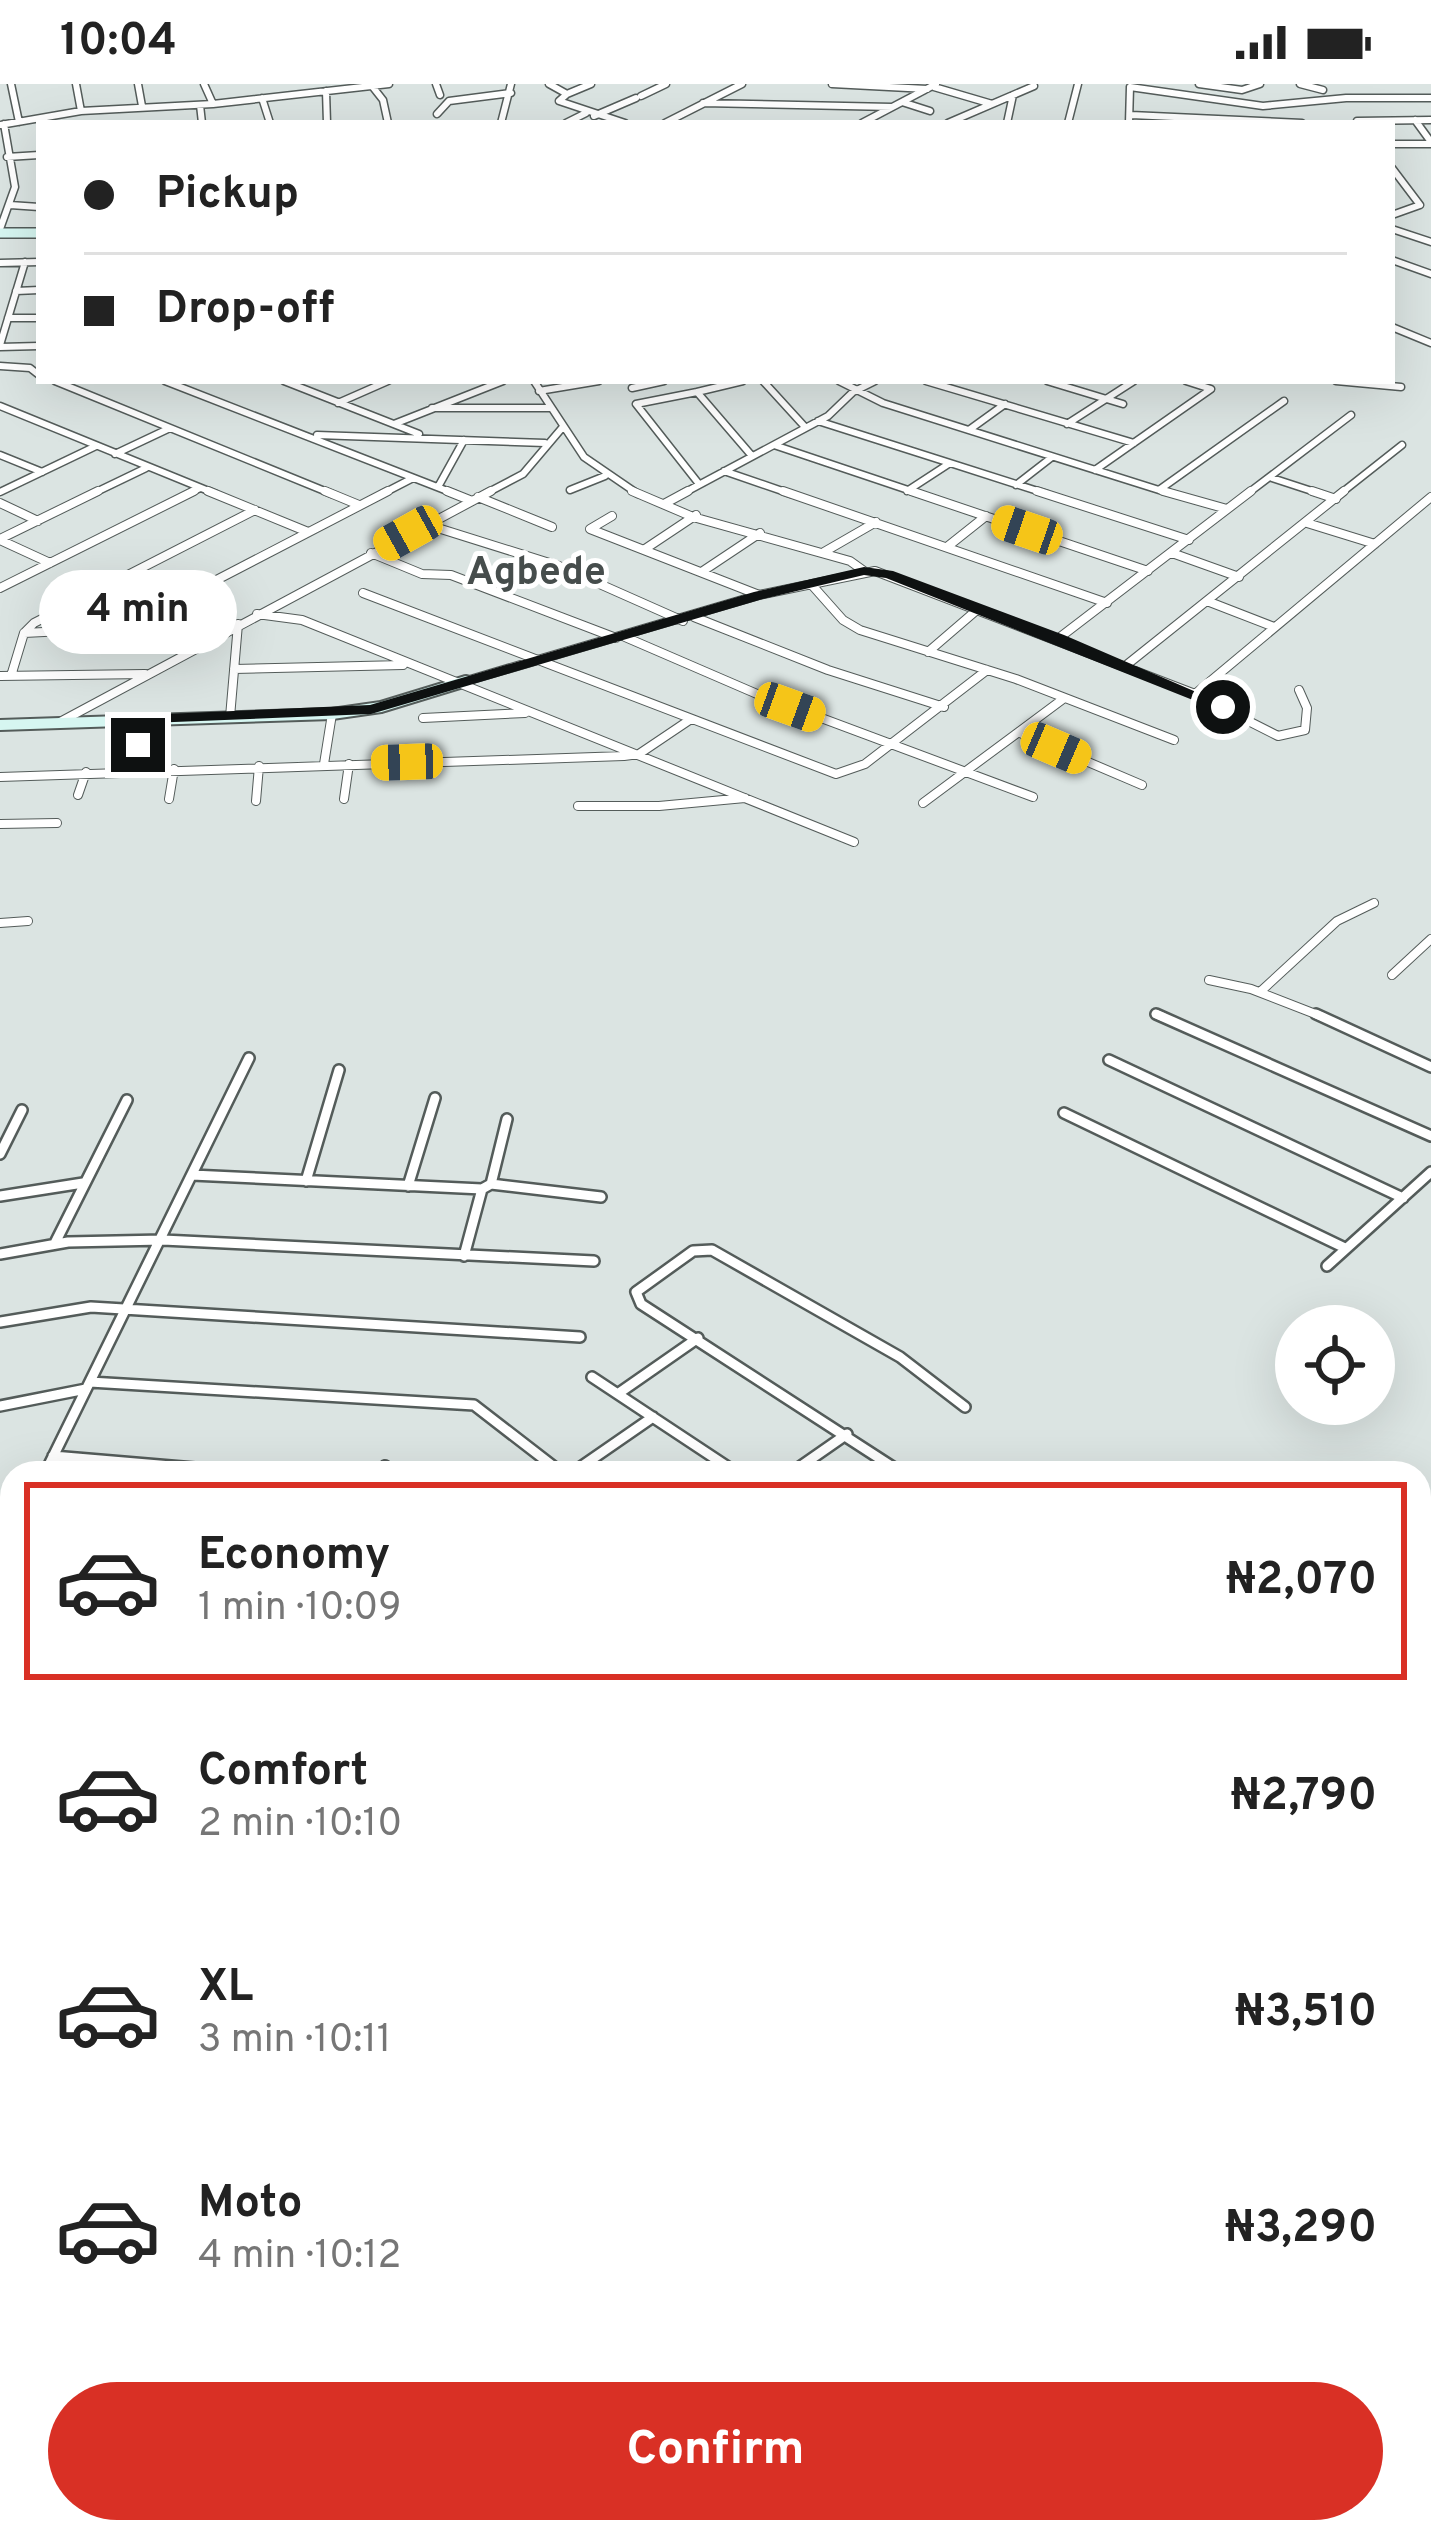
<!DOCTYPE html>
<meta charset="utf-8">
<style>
body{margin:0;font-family:Overpass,sans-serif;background:#f6f6f6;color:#222;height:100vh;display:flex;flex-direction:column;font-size:45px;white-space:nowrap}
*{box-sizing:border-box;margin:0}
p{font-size:39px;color:#767676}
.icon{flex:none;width:66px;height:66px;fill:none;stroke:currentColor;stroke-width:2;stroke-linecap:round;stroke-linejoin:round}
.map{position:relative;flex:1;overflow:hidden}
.sheet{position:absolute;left:0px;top:1377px;width:1431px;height:1083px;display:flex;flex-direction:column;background:#fff;border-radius:36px 36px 0 0;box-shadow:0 12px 48px #0002}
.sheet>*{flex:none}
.hud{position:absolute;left:36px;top:36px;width:1359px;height:264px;border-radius:0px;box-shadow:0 12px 48px #0002;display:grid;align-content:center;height:264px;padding:0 48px;background:#fff}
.buttons{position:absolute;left:1275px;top:1221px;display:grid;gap:24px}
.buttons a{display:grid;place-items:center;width:120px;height:120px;border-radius:50%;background:#fff;box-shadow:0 12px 48px #0002;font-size:60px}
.end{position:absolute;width:54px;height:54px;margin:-27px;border:15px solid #0e1111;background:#fff;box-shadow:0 0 0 6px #fff}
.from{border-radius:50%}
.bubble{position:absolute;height:84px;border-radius:42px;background:#fff;box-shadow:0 12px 48px #0002;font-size:39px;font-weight:700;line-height:84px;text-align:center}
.car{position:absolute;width:36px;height:72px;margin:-36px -18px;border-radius:15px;box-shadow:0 0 9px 3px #0007;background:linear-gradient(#f5c518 24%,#345 0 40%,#f5c518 0 76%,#345 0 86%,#f5c518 0)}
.hud b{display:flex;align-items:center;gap:42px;height:114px;font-size:45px}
.hud b+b{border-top:3px solid #e0e0e0}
.hud i{width:30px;height:30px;background:#222}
ul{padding:21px 0 0;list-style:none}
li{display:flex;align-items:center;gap:36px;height:198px;margin:0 24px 18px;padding:0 24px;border:6px solid transparent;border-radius:0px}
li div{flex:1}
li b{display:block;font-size:45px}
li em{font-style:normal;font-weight:700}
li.on{border-color:#d93025}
li>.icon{width:108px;height:108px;stroke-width:1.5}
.primary-button{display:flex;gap:24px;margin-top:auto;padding:24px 48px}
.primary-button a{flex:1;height:138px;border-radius:72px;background:#d93025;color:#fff;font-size:48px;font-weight:700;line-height:138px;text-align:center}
.status{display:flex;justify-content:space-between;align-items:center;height:84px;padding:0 60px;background:#fff;direction:ltr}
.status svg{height:33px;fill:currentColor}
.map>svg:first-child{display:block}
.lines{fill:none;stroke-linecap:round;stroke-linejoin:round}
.street-far3-casing{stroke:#545c5a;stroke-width:9}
.street-far2-casing{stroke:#545c5a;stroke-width:10}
.street-far1-casing{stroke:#545c5a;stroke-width:14}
.street-casing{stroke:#545c5a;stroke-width:16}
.secondary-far1-casing{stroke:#545c5a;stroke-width:12}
.secondary-casing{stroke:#545c5a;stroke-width:14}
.street-far3{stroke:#fff;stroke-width:6}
.street-far2{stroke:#fff;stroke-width:8}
.street-far1{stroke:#fff;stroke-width:9}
.street{stroke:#fff;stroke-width:12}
.secondary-far1{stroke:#d6f6f1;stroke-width:9}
.secondary{stroke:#d6f6f1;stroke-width:10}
.route{fill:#0e1111}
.labels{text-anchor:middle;stroke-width:10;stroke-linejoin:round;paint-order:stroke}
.far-quarter-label{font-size:39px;font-weight:bold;fill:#464d4c;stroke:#fff}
</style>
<div class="status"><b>10:04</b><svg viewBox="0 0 49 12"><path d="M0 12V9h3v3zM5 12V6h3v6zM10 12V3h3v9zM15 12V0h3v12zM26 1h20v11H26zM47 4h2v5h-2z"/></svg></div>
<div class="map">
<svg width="1431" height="2458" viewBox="0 0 1431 2458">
<rect width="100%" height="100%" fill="#dbe4e2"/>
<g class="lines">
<defs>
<path id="street-far3" d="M11,0L19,38
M76,0L81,27
M138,0L142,22
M204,0L213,20
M436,0L440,11
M549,0L567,10L559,17L625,39
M832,0L927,5
M1199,0L1242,6L1260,0
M1300,0L1323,6
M372,2L383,16L388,39
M934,3L992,20
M1130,3L1263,22L1346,14H1431
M326,7L327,39
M567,10L591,0
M641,12L666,0
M262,14L270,39
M902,18L930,27
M703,19L892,23
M200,21L202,39
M437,30L449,17L511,9
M1131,31L1302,39
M594,32L636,14
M1415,36L1431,58
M1357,37L1431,36
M501,39L511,0
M566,39L586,29
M665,39L742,0
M862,39L936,0
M948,39L1034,2
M1007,39L1013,11
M1068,39L1078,0
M1129,39L1130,3
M0,41L81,27L213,20L389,0
M1392,60H1431
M7,73L39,71
M1392,84L1420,121L1392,131
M10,121L39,123
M0,145L15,103L4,40
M1392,145L1431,158
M1392,176L1431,190
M0,179L39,178
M16,207L39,206
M8,234H39
M1392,243L1431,259
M0,261L25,178
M0,263L39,262
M0,282L30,284L39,291
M55,297L332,410
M165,297L455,410
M284,297L419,350
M534,297L584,373L638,410
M763,297L805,343
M839,297L883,319L1159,406
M926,297L1134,359
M1047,297L1123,320
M1336,297L1401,303
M632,304L664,297
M539,307L599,297
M697,308L743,297
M338,319L388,297
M0,322L216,410
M432,324H549
M818,337L950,379L907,407
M394,340L503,297
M1067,340L1134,297
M969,346L1005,320
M317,351L545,359
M774,361L920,410
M115,370L170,344
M0,371L42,388
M950,379L1047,410
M1095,386L1211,305L1186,297
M724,387L791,410
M1272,394L1321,410
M699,400L636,320L697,308L752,372
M1016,401L1052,373
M438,403L464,356
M570,406L605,392
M0,408L96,362
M92,410L146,384
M188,410L200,404
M382,410L413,394
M485,410L523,390L562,344
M682,410L828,332L853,308L875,297
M1174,410L1159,406L1284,317
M1247,410L1351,331
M1340,410L1402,361"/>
<path id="street-far2" d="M208,407L308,448
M325,407L359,421
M447,407L472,417
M632,407L693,433L850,477L864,487
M783,407L1107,519
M911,407L1148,487
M1037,407L1189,456
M1163,407L1227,425
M1312,407L1336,415
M478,413L552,443
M0,419L38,437
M664,420L688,407
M612,432L590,445L759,511
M1307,439L1375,460
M425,440L559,482L683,537
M0,455L98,407
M0,456L50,479
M947,463L986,432
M645,465L696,431
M824,468L876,438
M371,469L422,490L451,491L616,554
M1172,469L1239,493
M703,487L760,449
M811,500L843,536L860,546L1016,595L1174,656
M0,504L194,407
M363,509L836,690L865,680L987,586
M1207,517L1274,543
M257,530L302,536L854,758
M694,533L828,586L944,623
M24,549L124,544L388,407
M625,553L757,610L1033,713
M1059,554L1251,407
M928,568L978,525
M1124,583L1344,407
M234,585L403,581
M0,592L145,590
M11,592L24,549L34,539L255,426
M466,597L759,511L875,487L1195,610L1278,652L1305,646L1307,624L1299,606
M1195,610L1431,413
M230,633L238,540
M423,634L525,629
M60,638L491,407
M1020,649L1142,701
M324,680L332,630
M134,686L142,635
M0,693L624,672L639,670L691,635
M78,711L86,688
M169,715L174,685
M344,715L349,680
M256,717L259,682
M923,719L1063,615
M578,722H659L745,714
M0,740L57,739
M0,839L28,837
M1392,891L1431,855
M1209,896L1251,905L1323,933
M1260,908L1337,837L1374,819
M1156,930L1163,933"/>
<path id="street-far1" d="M1156,930L1431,1052
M1316,930L1431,983
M1109,976L1403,1114
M1064,1029L1345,1164
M0,1070L22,1026
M192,1091L482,1105L491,1100L601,1113
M306,1097L339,986
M491,1100L507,1035
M408,1102L435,1014
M0,1112L83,1099
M55,1159L127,1016
M0,1170L68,1158L163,1156L594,1177
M464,1172L482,1105
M1327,1182L1431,1088
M0,1238L91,1223L580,1253
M592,1293L737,1389
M90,1298L474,1321L562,1389
M619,1309L698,1254
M0,1322L86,1305
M53,1372L254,1389
M385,1382L395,1389
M45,1389L249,974
M572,1389L653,1333
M791,1389L847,1350
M902,1389L641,1220L636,1208L693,1167L712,1166L900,1273L965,1323
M0,1425L12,1426
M0,1475L12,1455
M0,1540L12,1541"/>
<path id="street" d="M1419,1673L1431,1660
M1419,1689L1431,1697
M0,1775L12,1749
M1419,1813L1431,1821
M0,1864L12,1866
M1419,1866L1431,1855
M0,2045L12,2047
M1419,2098L1431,2081
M1419,2116L1431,2124
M0,2184L12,2186
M0,2331L12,2333
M1419,2337L1431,2358
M1419,2400L1431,2394
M111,2448L164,2454L483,2457L540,2448
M803,2448V2458
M964,2448V2458
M1013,2448L1109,2458
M1160,2448L1171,2458
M1404,2448L1412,2458
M87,2458L89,2448
M651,2458L652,2448
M1283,2458L1314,2448"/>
<path id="secondary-far1" d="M0,149H39"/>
<path id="secondary" d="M0,641L332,630L381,623L466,597"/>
</defs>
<!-- street-far3 casing -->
<use href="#street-far3" class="street-far3-casing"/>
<!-- street-far2 casing -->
<use href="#street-far2" class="street-far2-casing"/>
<!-- street-far1 casing -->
<use href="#street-far1" class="street-far1-casing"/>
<!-- street casing -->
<use href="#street" class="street-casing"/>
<!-- secondary-far1 casing -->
<use href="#secondary-far1" class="secondary-far1-casing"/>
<!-- secondary casing -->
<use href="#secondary" class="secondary-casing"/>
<!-- street-far3 -->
<use href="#street-far3" class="street-far3"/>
<!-- street-far2 -->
<use href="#street-far2" class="street-far2"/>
<!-- street-far1 -->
<use href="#street-far1" class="street-far1"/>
<!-- street -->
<use href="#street" class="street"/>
<!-- secondary-far1 -->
<use href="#secondary-far1" class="secondary-far1"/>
<!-- secondary -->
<use href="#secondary" class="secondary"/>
</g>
<!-- route -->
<path class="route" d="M864,483L893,487L1064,551L1231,623L1218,626L886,494L864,491L763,515L371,630L149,639L143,664L130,661L135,635L142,631L370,621L754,508Z"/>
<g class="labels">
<!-- far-quarter labels -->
<g class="far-quarter-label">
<text x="536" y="500">Agbede</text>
</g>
</g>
</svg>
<div class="buttons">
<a><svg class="icon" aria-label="locate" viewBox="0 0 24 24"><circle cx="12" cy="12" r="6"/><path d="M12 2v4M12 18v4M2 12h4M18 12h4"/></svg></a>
</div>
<i class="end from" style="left:1223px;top:623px"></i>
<i class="end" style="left:138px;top:661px"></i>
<div class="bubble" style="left:39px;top:486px;width:198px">4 min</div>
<i class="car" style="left:1027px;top:446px;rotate:289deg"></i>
<i class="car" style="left:408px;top:449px;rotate:241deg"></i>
<i class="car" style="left:790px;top:623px;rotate:110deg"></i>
<i class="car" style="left:1056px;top:664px;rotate:113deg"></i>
<i class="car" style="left:407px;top:678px;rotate:268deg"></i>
<div class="hud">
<b><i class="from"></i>Pickup</b>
<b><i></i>Drop-off</b>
</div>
<section class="sheet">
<ul>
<li class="on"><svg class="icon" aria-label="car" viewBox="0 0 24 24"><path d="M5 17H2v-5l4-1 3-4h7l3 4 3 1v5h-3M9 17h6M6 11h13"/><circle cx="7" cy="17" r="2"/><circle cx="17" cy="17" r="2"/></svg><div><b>Economy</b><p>1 min · 10:09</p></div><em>₦2,070</em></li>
<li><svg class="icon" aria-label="car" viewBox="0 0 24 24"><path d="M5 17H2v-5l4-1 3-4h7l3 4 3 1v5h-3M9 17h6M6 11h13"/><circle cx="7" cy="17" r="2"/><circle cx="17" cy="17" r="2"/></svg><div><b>Comfort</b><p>2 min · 10:10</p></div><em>₦2,790</em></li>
<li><svg class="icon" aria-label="car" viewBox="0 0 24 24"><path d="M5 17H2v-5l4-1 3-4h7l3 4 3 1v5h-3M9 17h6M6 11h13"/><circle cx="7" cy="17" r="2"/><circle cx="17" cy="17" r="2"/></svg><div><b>XL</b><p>3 min · 10:11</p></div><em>₦3,510</em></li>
<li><svg class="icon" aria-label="car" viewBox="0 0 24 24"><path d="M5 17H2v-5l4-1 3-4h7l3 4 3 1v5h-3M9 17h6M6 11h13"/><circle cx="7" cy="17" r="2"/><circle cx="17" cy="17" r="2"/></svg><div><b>Moto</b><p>4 min · 10:12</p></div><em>₦3,290</em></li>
</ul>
<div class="primary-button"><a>Confirm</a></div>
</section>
</div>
